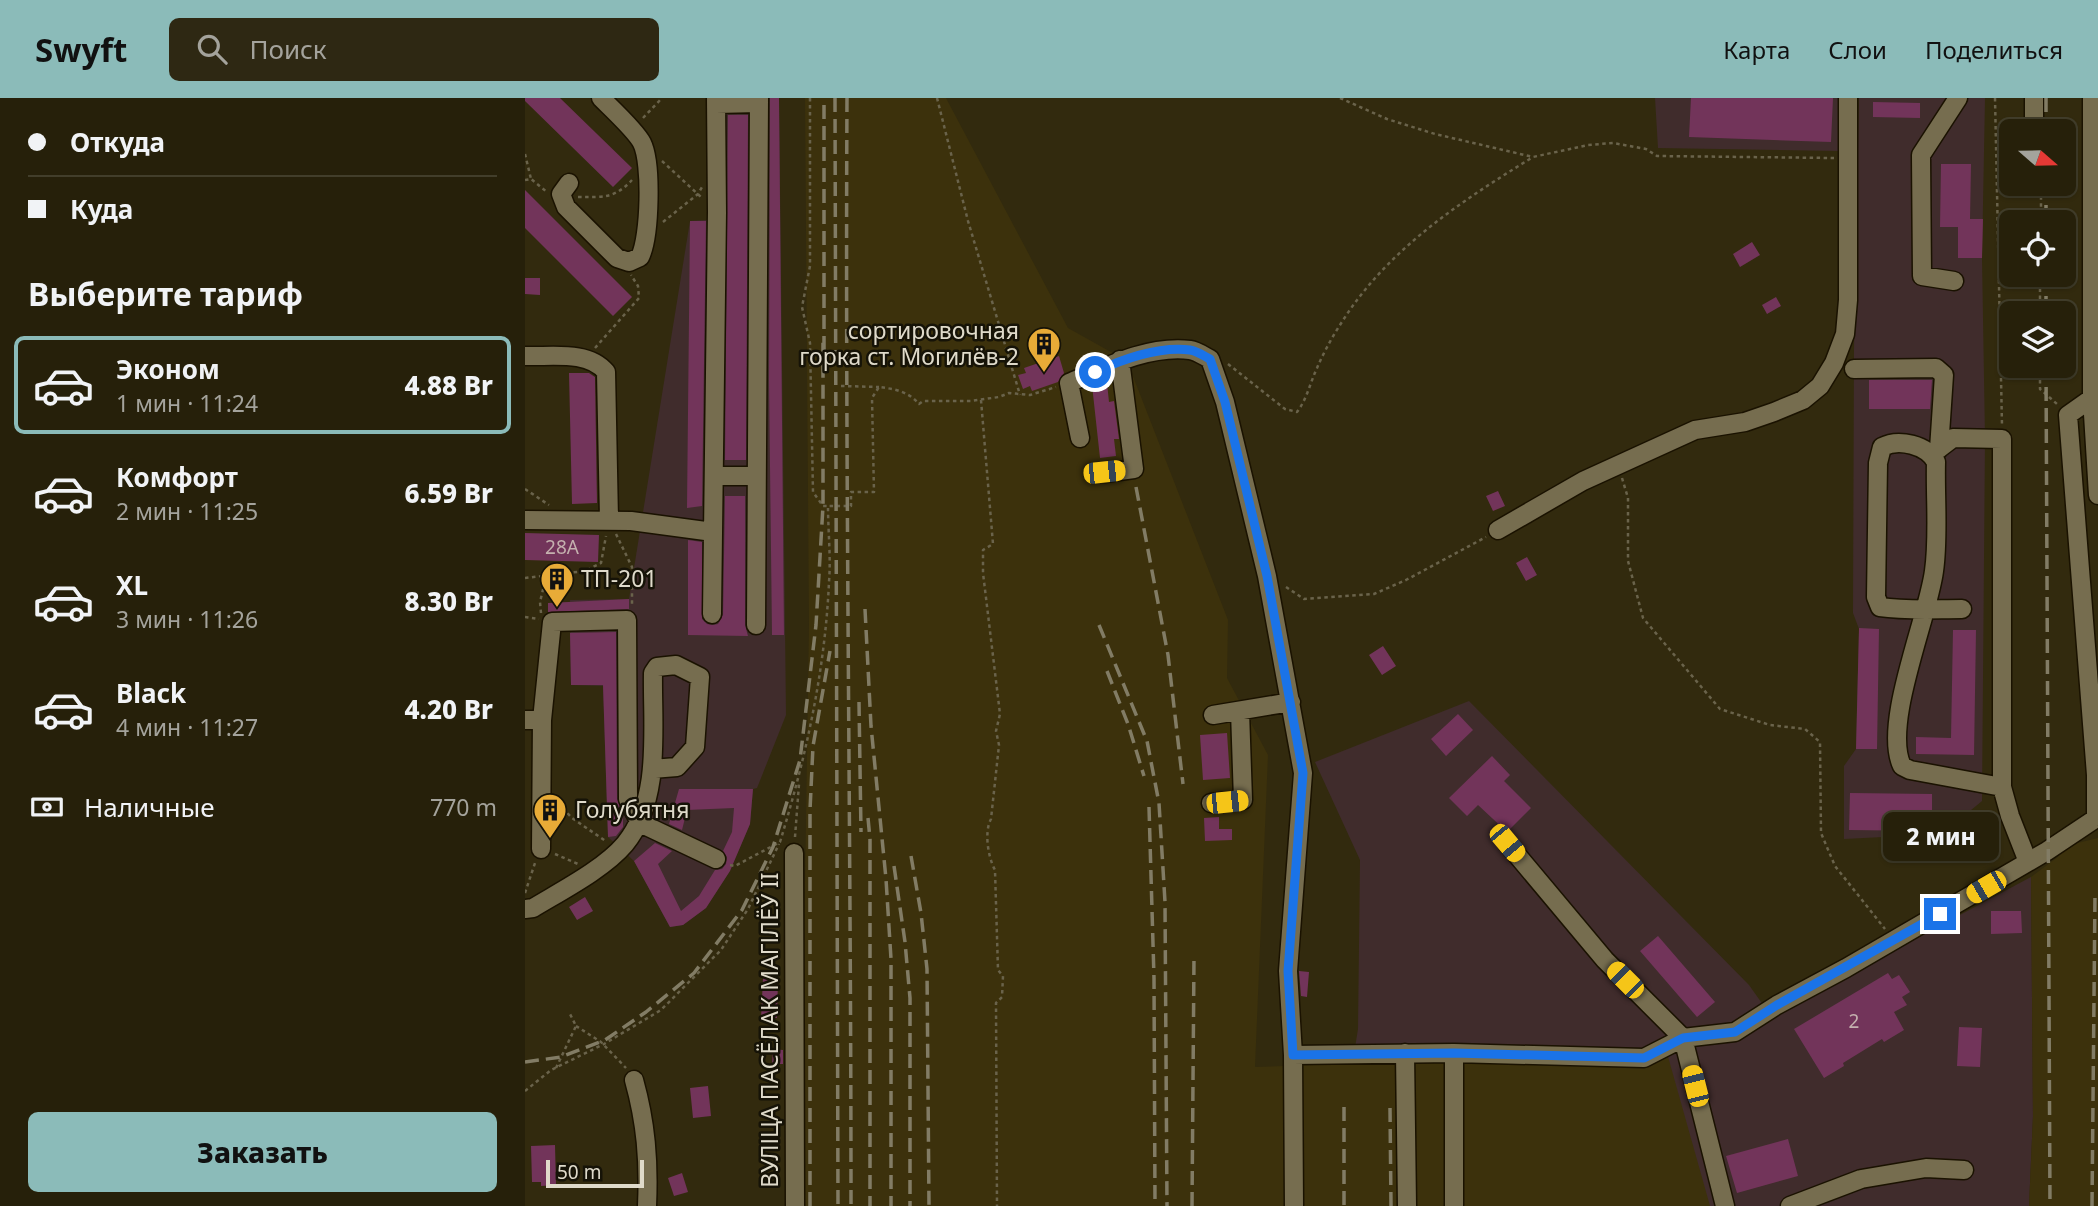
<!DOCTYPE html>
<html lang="ru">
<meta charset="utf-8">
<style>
body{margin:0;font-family:"Noto Sans",sans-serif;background:#2e2813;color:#f1f3f6;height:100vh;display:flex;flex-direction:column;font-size:26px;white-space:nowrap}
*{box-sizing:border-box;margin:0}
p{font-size:23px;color:#a4a39c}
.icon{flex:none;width:38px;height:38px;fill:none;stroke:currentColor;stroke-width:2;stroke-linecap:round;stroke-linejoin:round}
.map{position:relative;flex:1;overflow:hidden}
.drawer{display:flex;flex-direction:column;background:#26200a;width:525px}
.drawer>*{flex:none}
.banner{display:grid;align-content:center;height:154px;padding:0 28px;background:#26200a}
.needle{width:46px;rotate:110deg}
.buttons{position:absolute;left:1474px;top:21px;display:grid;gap:14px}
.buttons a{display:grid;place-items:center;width:77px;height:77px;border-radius:10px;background:#26200a;box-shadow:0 2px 5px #0004,0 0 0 2px #423e2b;font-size:35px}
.scale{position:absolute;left:21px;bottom:18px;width:98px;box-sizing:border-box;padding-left:7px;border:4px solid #dfdaca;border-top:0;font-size:19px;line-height:24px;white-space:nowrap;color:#dfdaca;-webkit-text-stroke:5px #161307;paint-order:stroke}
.end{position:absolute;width:32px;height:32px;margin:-16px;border:9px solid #1a73e8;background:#fff;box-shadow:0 0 0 4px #fff}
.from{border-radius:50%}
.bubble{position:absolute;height:49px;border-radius:10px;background:#26200a;box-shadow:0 2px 5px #0004,0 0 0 2px #423e2b;font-size:23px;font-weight:800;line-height:49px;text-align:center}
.car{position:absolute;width:21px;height:42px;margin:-21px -10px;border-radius:9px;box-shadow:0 0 5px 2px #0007;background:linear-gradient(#f5c518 24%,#345 0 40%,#f5c518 0 76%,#345 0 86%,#f5c518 0)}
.banner b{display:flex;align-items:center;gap:24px;height:66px;font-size:26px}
.banner b+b{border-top:2px solid #423e2b}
.banner i{width:18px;height:18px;background:#f1f3f6}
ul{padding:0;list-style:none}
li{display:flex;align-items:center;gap:21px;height:98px;margin:0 14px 10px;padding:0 14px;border:4px solid transparent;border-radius:10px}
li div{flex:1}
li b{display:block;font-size:26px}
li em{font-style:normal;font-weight:800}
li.selected{border-color:#8bbbb9}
li>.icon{width:63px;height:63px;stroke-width:1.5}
h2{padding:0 28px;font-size:32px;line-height:84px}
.pay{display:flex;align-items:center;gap:18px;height:77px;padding:0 28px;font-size:26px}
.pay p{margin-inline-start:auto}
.action{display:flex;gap:14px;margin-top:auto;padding:14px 28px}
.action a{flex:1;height:80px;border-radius:10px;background:#8bbbb9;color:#111;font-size:28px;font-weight:800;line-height:80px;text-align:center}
header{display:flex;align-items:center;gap:42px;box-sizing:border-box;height:98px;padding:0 35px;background:#8bbbb9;color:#111}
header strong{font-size:33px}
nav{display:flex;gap:38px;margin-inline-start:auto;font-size:24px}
.search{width:490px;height:63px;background:#2e2813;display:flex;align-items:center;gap:18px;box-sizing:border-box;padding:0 24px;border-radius:10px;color:#a4a39c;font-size:26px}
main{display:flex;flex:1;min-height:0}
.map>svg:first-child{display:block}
.industrial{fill:#402c2c}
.built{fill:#3c310c}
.building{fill:#72345a}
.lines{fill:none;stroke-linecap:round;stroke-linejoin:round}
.minor-casing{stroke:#1a1200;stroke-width:21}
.path{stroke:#6a634b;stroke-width:2.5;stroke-dasharray:3.5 3.5;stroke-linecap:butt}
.minor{stroke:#766d4f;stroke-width:18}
.rail{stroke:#827c65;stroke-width:3.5;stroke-dasharray:14 7;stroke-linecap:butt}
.route{stroke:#1a73e8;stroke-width:9}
.labels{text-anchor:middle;stroke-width:5;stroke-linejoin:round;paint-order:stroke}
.number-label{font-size:19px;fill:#c4b0ae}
.poi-label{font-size:23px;fill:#dfdaca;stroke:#161307;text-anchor:start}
.street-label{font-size:23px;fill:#dfdaca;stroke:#161307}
</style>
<header>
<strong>Swyft</strong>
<div class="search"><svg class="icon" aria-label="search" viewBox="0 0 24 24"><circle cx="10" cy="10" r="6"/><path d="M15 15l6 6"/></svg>Поиск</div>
<nav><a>Карта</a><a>Слои</a><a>Поделиться</a></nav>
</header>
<main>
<section class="drawer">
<div class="banner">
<b><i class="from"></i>Откуда</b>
<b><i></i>Куда</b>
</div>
<h2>Выберите тариф</h2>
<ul>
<li class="selected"><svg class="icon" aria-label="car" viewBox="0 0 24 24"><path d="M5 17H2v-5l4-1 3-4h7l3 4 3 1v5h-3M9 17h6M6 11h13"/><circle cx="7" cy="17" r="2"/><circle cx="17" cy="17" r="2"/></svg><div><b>Эконом</b><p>1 мин · 11:24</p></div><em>4.88 Br</em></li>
<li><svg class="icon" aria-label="car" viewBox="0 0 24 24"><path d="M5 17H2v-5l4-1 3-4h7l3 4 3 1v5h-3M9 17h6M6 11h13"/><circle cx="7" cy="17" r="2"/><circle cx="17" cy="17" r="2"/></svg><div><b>Комфорт</b><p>2 мин · 11:25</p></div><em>6.59 Br</em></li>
<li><svg class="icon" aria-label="car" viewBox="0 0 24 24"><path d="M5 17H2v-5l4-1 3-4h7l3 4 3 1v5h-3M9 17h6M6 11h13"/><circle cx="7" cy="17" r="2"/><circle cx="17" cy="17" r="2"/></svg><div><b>XL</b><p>3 мин · 11:26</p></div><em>8.30 Br</em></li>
<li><svg class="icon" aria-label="car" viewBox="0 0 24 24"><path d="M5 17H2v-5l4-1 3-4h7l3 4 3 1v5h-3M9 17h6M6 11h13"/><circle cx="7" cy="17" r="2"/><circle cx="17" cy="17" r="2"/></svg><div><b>Black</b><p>4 мин · 11:27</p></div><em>4.20 Br</em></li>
</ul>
<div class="pay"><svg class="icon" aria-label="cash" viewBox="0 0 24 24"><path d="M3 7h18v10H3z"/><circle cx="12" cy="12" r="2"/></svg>Наличные<p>770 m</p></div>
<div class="action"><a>Заказать</a></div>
</section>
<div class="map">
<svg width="1573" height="1108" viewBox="0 0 1573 1108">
<rect width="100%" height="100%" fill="#322a0e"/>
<!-- industrial -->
<path class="industrial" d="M184,0H254L261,617L232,690L228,691L225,726L204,774L181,810L158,827L145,829L109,763L83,739L78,588L46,587L45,502L104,501L165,123L183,122Z
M1130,0H1313L1314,53L1133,50Z
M1334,0H1460L1457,160L1460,340L1457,703L1417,736L1319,741V668L1331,651L1334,531L1328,515L1329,251Z
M944,603L1224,887L1246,918L1506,779L1508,1018L1504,1108H805L833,931L835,762L790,664Z"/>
<!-- built -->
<path class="built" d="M280,0H421L543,230L602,263L703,522L702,580L743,657L730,969L1142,955L1185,1108H275L284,527Z
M1573,740V1108H1504L1508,1018L1506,779L1533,759L1536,749Z"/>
<!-- building -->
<path class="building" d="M0,0H35L107,70L88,89L0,3Z
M245,0H254L259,537H247L244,283Z
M1166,0H1308L1306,44L1164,39Z
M1348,4L1395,5V20L1348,19Z
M203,17H223L221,362H200Z
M1416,66H1446L1445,121H1458L1457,160H1433V129H1415Z
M0,92L107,199L88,218L0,130Z
M165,123H181L177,408L162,410Z
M1227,144L1235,157L1215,169L1208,156Z
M0,180H15V197L0,196Z
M1251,199L1256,208L1242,216L1237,207Z
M534,258L539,275L533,284L507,293L505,288L498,291L493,277L501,275L499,270Z
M44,275H64L70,279L72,405L47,406Z
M1344,282H1407L1405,311H1344Z
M582,285L584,304L589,303L594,341H589L591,358L575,360L567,287Z
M973,393L980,408L968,413L961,398Z
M200,398H220V527L223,538L163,537V442L177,444V521L182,526L188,527L193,526L198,517Z
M0,435L74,437L73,464L0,462Z
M1002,459L1012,477L1001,483L991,465Z
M104,501V511L23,514V505Z
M1334,530L1354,531L1352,651H1331Z
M1428,532H1451L1449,657L1391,656V639L1426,640Z
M91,534L92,701L98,716V729L91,738L83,739L78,587H46L45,535Z
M858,548L871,568L857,577L844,557Z
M933,616L948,632L921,658L906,641Z
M702,635L705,680L678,682L675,637Z
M967,658L985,677L979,683L1006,710L982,734L953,707L942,718L924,700Z
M154,691H228L225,726L205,773L181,810L158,827L145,829L109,763L130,745L147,753L133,766L156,813L174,798L190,772L197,771L201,766L202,759L198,753L207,734L209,710L162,712L157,732L144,726Z
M1325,695L1407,696V733L1324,732Z
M694,719V731H707V742L680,743L679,720Z
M60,799L68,813L52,822L44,809Z
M1466,813H1496L1497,835L1466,836Z
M1133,838L1190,904L1172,919L1115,853Z
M774,873L784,874L782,899L776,898Z
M1363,875L1367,881L1374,877L1385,894L1377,899L1382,907L1369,914L1379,932L1359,944L1357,941L1318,965L1319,968L1299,980L1269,931Z
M238,880L253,881L252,920H236Z
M1434,929L1457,930L1455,969L1432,968Z
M248,951L258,952V966H247Z
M183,988L186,1018L168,1020L165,990Z
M1263,1041L1273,1078L1212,1095L1201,1058Z
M30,1047L31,1087L16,1088V1084H7L6,1048Z
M157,1075L163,1094L149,1098L143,1080Z"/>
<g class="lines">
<defs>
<path id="minor" d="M1509,0V33
M1567,0V300L1573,397
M191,6L234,5
M44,85L36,96L41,109L92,160L104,164L115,159C125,139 127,65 117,45C111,33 86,10 76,0
M1429,183L1397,178L1396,57L1433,0
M0,258C26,259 63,252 81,274L84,421
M1329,271L1411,270L1419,277L1414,351
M1567,300L1543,317L1571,677V719
M555,340L544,285C581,269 623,247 665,252C672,253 679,258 685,261L700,304L742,478L778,675L763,873L768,957L769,1108
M1407,356L1428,340L1477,341V689L1485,718L1503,764
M579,375L609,371L595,262
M189,378H231
M0,422L106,423L188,434
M973,432L1058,383L1170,332L1220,324L1249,314L1278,302L1295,288L1309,265L1320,236L1323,202V0
M1437,511C1410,511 1382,513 1355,509L1351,499L1353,365L1357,349C1374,340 1402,347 1411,364C1410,400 1414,438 1409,473C1403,520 1357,626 1377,668L1385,672L1477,689
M187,516L192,114L191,0
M231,527L234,0
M688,617L766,604
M0,622H17L16,751
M17,622L27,524L102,522L103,701L115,725L191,761
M686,705L718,702L715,613
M982,745L1080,862L1158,940L1200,1108
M269,755L270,1108
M0,811L8,810C36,793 79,771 100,746C137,701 127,630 128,575L132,569L151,567L175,579L170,649L152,669L127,671
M880,955L882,1108
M768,957L929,955L1119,960L1158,940L1210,934L1252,907L1321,870L1522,753L1573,719
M109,982C121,1025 124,1063 122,1108
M929,1108V955
M1265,1108L1336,1081L1401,1070L1439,1072"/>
</defs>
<!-- minor casing -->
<use href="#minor" class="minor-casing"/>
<!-- path -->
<path class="path" d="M285,0V168L277,209L285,245L288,394L298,408H303
M412,0L443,123L495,297
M815,0L862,21L910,36L1008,59L1063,47L1088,45L1121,51L1132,58L1309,60
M1470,0L1477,327
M118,20L137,0
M0,56L6,81
M137,63L176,99
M0,82L6,81L22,94
M1511,86L1516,92V124
M53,99C78,99 89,101 107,82
M138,124L173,96L177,89
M1515,215V177
M70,250L114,200L113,188L106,177
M703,266L760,311L772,314C782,301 785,285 792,270C798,256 806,241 815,227C861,152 935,104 1008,59
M1515,268V291L1532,306
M316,288L354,289
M456,302L468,446L458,452V475L475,616L471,633L474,647L466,721C459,734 463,759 470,772L473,872L478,878L477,899L471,905L472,1108
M1097,380L1103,400V463L1118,520L1195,611L1245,627L1280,631L1295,644L1296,735L1310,768L1360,831
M0,391L24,407
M91,436L107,469V507
M0,480L60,473L76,465L81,438
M761,489L779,501L849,496L881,482L961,439
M16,515L15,504L21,479
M0,519L14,521
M33,705L47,720L82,744
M270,739L274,686
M30,756L53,766
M205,767L210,768L255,744C281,659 300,573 304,484C306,459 303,433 303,408H326V394H349L347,300L354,289C369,291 383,293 394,306L398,303H446L474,299L484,295L505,297L531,289
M0,795L10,765
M51,928L76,944L101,970
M31,970L51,928L45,916
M0,993L26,972L79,946L136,912L196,852L223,811L254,746"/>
<!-- minor -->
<use href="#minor" class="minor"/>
<!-- rail -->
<path class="rail" d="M310,0L313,1108
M322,0C320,369 326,739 326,1108
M1521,0V33
M1521,86V124
M1521,177V215
M299,252V0
M1521,268L1525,1108
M611,389L643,557L658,686
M340,511L346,628L361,781L366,861V1108
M574,527L622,643L634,705L640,804L642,1108
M582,573L603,626L619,678
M334,604L336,734
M624,709L629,880L630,1108
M343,720L345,741V1108
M386,758L396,815L402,871L404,1108
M369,768L380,844L385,900V1108
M0,964L36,959L80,942L121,914L169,875L217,812L248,749L275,662L291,527L298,408V244
M819,1009V1108
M865,1010L866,1108
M285,1108V712L288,648L305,553
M667,1108L669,858
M1567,1108L1570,795"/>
</g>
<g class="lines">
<!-- route -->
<path class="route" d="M570,274C598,261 633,248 665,252C672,253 679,258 685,261L700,304L742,478L778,675L763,873L768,957L929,955L1119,960L1158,940L1210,934L1252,907L1415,816"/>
</g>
<!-- icons -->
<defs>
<symbol id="building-pin" viewBox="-11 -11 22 30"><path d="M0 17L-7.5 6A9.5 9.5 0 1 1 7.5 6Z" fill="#e8ab37" stroke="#161307"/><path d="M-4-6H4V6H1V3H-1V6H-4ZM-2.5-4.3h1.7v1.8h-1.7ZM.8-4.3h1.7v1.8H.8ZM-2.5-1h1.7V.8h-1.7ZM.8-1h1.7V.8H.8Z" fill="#111"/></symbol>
</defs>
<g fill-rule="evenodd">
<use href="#building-pin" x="500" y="227" width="38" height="52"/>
<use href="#building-pin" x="13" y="462" width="38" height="52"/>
<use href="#building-pin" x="6" y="693" width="38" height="52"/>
</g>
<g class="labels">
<!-- number labels -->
<g class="number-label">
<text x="37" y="456">28А</text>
<text x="1329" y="930">2</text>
</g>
<!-- poi labels -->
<g class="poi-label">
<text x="494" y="241" text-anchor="end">сортировочная<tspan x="494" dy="26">горка ст. Могилёв-2</tspan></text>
<text x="56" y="489">ТП-201</text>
<text x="50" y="720">Голубятня</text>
</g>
<!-- street labels -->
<g class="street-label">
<text transform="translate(245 932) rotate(-90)" y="8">ВУЛІЦА ПАСЁЛАК МАГІЛЁЎ II</text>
</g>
</g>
</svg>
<div class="buttons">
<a><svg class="needle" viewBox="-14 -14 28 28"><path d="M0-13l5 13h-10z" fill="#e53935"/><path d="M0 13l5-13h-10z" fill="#a4a39c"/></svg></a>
<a><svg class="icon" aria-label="locate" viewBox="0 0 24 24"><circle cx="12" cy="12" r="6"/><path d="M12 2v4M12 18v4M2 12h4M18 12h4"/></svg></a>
<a><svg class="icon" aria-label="layers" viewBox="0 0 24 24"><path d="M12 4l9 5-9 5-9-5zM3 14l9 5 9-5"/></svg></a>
</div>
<div class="scale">50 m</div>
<i class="end from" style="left:570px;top:274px"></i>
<i class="end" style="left:1415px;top:816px"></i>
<div class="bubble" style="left:1358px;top:714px;width:116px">2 мин</div>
<i class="car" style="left:579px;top:374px;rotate:84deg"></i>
<i class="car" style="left:702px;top:704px;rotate:84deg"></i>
<i class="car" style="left:982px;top:745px;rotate:140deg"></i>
<i class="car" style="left:1461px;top:789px;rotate:240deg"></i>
<i class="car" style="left:1100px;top:882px;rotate:315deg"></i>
<i class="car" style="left:1170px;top:988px;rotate:346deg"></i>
</div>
</main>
